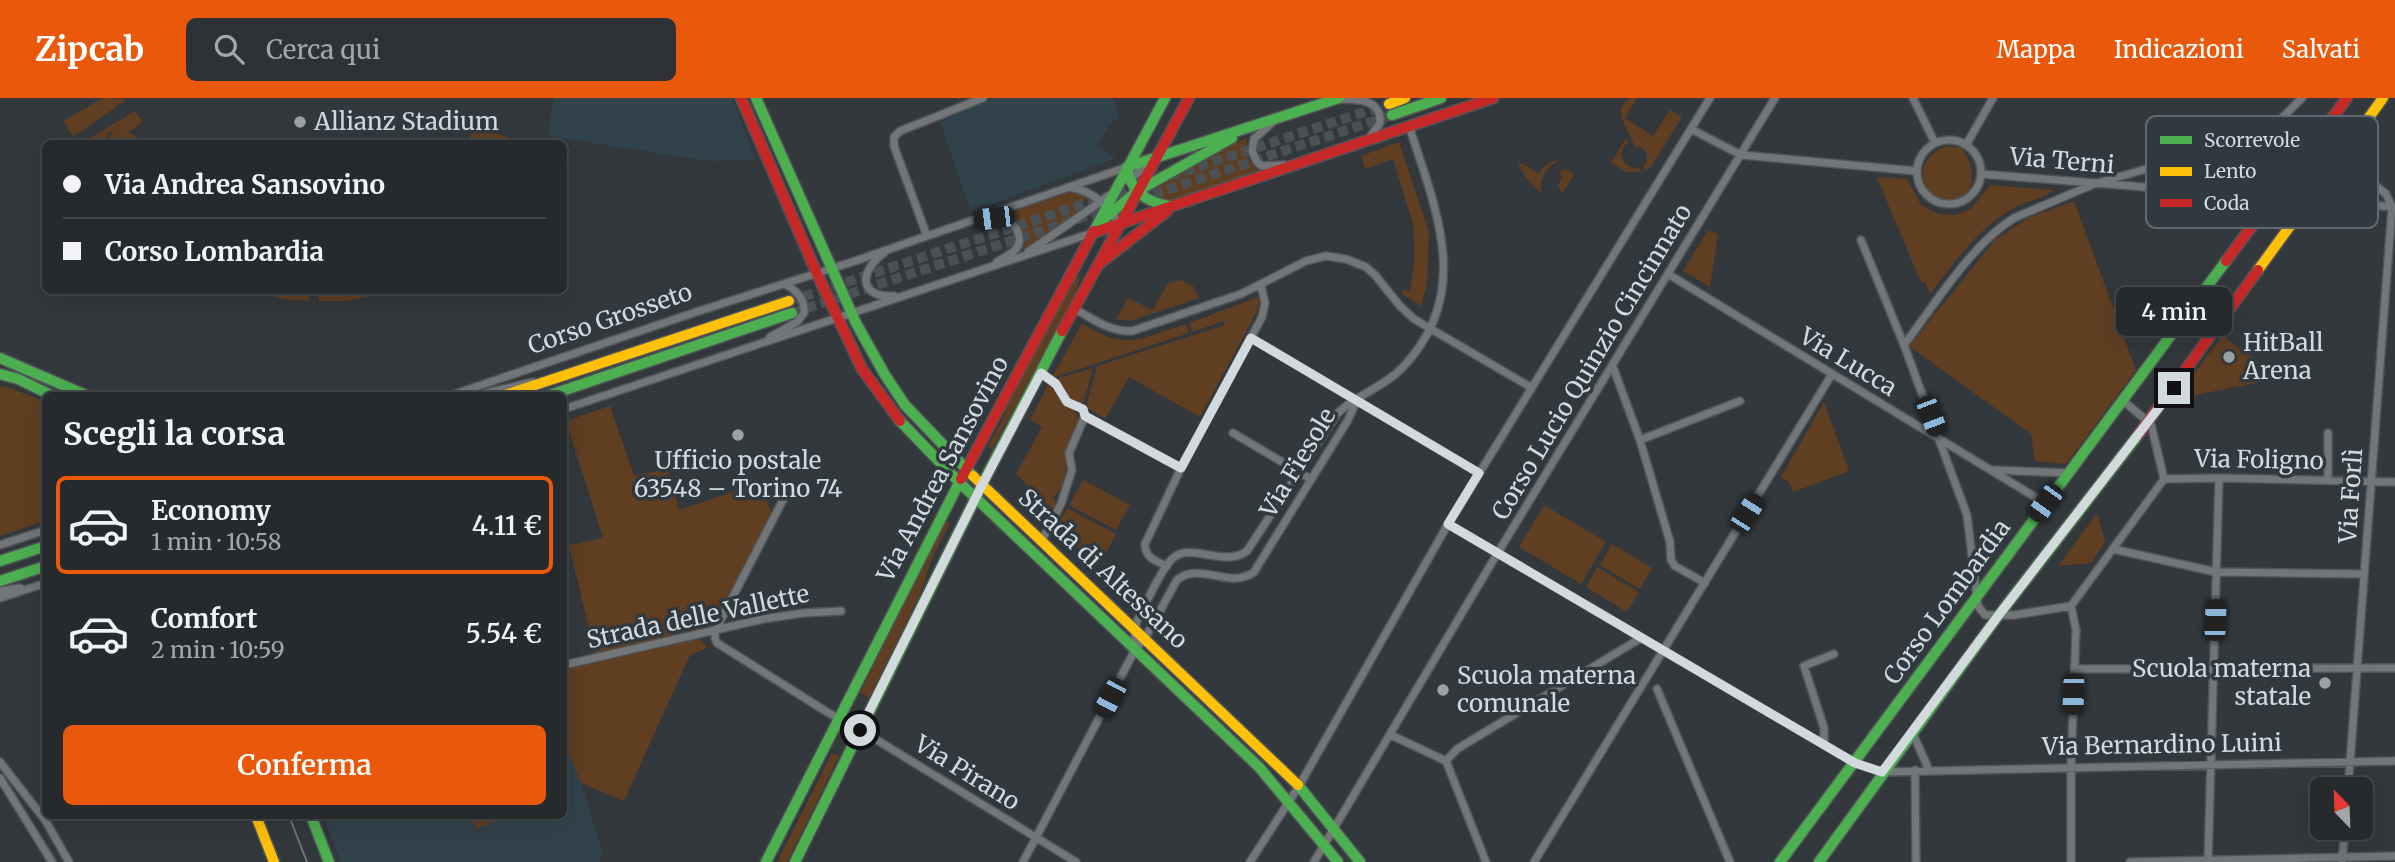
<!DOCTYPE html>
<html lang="it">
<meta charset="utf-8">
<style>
body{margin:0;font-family:Merriweather,serif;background:#2e3235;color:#f1f3f6;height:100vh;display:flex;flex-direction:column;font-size:26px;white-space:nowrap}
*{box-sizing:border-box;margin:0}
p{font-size:23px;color:#a4a7aa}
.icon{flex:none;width:38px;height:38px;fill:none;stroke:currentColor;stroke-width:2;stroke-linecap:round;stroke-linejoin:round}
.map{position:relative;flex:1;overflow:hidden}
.details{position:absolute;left:42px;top:294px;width:525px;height:427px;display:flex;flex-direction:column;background:#262a2d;border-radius:10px;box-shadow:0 7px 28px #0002,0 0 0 2px #424649}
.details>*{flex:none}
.hud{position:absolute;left:42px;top:42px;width:525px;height:154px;border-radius:10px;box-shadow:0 7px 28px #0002,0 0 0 2px #424649;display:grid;align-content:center;height:154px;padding:0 21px;background:#262a2d}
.needle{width:46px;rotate:337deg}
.fabs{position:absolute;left:2310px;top:679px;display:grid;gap:14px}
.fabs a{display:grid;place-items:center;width:63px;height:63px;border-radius:10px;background:#262a2d;box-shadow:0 7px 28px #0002,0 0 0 2px #424649;font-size:35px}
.end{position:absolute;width:32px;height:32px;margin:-16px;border:9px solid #d3dade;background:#111;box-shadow:0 0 0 4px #111}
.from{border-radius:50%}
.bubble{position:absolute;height:49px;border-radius:10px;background:#262a2d;box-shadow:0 7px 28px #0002,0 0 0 2px #424649;font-size:23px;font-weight:600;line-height:49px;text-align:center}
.car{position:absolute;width:21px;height:42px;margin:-21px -10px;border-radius:9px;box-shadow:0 0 5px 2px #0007;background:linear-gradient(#222 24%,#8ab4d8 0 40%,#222 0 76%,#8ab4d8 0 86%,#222 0)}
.hud b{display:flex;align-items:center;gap:24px;height:66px;font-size:26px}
.hud b+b{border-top:2px solid #424649}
.hud i{width:18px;height:18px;background:#f1f3f6}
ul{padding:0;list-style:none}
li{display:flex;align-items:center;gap:21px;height:98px;margin:0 14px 10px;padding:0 7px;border:4px solid transparent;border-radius:10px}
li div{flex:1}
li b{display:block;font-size:26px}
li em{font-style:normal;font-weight:600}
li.on{border-color:#ea580c}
li>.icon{width:63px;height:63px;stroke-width:1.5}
h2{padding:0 21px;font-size:32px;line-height:84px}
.action{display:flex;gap:14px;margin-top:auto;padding:14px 21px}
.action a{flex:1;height:80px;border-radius:10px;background:#ea580c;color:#fff;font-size:28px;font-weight:600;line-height:80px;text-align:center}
header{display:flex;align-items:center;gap:42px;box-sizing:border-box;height:98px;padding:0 35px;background:#ea580c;color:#fff}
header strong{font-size:33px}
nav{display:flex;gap:38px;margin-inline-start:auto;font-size:24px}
.search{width:490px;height:63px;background:#2e3235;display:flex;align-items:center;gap:18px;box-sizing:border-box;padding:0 24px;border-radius:10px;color:#a4a7aa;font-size:26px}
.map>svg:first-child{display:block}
.built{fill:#32424b}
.green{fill:#603e22}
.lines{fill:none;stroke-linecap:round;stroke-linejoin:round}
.secondary-tunnel{stroke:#4a5054;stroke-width:10;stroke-dasharray:10 5;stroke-linecap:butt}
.street-casing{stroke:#505457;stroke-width:10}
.fast-casing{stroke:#505457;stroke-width:13}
.slow-casing{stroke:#505457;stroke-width:13}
.jam-casing{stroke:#505457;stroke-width:13}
.street{stroke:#727678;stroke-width:7}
.fast{stroke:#4caf50;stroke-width:10}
.slow{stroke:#ffc107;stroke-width:10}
.jam{stroke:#c62828;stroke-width:10}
.tram{stroke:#6e7375;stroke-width:2}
.route{stroke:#d3dade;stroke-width:9}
.poi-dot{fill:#9ba1a5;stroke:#2f393f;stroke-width:2.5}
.labels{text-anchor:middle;stroke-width:7;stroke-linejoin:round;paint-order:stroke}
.poi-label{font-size:24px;fill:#d3dade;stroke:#2f393f;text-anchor:start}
.street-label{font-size:24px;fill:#d3dade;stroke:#2f393f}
.key{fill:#2f393f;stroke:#60696f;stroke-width:2}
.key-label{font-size:19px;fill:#d3dade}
</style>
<header>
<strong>Zipcab</strong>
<div class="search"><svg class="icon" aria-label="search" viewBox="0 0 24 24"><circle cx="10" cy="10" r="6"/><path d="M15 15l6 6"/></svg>Cerca qui</div>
<nav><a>Mappa</a><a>Indicazioni</a><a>Salvati</a></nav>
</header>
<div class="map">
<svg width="2395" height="764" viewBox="0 0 2395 764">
<rect width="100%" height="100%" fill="#32383c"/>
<!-- built -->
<path class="built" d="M554,0H732L756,62L709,63L548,38Z
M994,0H1114L1119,21L1111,24L1097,49L1116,60L971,114L940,24Z
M564,642L581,685L603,756L599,764H341L323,718H564Z"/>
<!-- green -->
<path class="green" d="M103,0L127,1L73,39L63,23Z
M1631,0H1637L1625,20L1653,38L1670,12L1682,19L1651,69L1645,72L1643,68L1647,63V55L1640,49H1635L1622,21L1621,13L1623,6Z
M135,13L143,24L128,34L138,39L128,45H106L114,31L109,35L104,45H82Z
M475,28L524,45H475L469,41Z
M1248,39C1243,53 1248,62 1258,72L1175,103H1165L1154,96L1159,85Z
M1626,40L1628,44C1615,56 1623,70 1639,70L1641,74H1627L1611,65Z
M1399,44L1429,134L1427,186L1421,208L1402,196V192L1410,193L1415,157L1413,126L1393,61L1365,71L1361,58Z
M1946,48L1962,50C1972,64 1980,93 1957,101C1950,103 1941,101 1934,99C1915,78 1921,59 1946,48Z
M1556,62L1557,64C1544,71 1539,82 1542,97L1523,76L1518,63L1539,76L1543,69Z
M1566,72L1575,76L1562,95L1558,88L1562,80L1560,73Z
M1880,79L1907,81L1921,107L1938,116L1956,117L1971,111L1990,87L2054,92C2043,102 2023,103 2010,112C1977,132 1953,166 1930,196L1925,184H1921L1877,80Z
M1068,95H1079L1086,99L1078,114L1021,153C1025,136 1022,124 1005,116Z
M2074,103L2136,272L2066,366L2035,363L2031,336L1909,248L1995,142L2030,119Z
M1708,132L1718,136L1710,189L1683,173Z
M1075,178L1080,179L1074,199L992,351L988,348L1004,318L1011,297Z
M1181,182L1193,188L1199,200L1130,223L1116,221L1128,200L1153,212L1168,185Z
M249,193H309V203L284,201Z
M319,193H380L381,196L346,203H319Z
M1261,198L1256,215L1200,319L1129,279L1105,321L1086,309L1097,268L1225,227L1224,223L1192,234L1189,225Z
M1082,225C1125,254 1141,240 1186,226L1189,235L1052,280Z
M2222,238L2281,280L2175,301Z
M1093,270L1082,309L1068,302L1055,281Z
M1049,285C1058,290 1057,295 1062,302C1067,312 1078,310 1078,323C1078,332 1069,340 1067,348C1064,370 1069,383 1054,399L1057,410L1055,414L1016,376L1042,329L1030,322Z
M0,288L7,289L46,304L45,423L0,438Z
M1824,304L1849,373L1793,394L1789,384L1781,379Z
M610,308L634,378L668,370L679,412L760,385L771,414L714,530L595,556L569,447L603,440L566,323Z
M1083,382L1130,407L1116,432L1069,407Z
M1544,407L1606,444L1581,486L1519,449Z
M1067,410L1116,436L1102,463L1053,437Z
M2097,415L2105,444L2091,465L2058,468Z
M945,422L950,425L931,463L920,496L869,600L860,595Z
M1612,446L1652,470L1640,491L1600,467Z
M1597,469L1639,494L1627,514L1586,489Z
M698,540L708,550L692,556L688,561L624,703L581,685L564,642V569Z
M832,655L839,658L787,764H777Z
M471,718H510L476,731Z"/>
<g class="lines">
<!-- secondary-tunnel -->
<path class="secondary-tunnel" d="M1170,78L1389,6
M1139,101L1392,17
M789,203L1139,88
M792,215L1111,110"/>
<defs>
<path id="street" d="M1913,0L1935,45
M1335,1C1355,1 1382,0 1380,25L1368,42
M1275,22L1254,41L1252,53L1257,64L1262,68L1284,67
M1691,31L1741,57L1916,73
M1917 74a32 32 0 1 1 64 0a32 32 0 1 1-64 0Z
M1966,47L1993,0
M2340,59L2386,96L2392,109L2348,691
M1981,76L2395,109
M1128,83L1151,64
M1069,89C1092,93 1106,105 1119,126
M986,121C994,120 1001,119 1008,123C1018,128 1023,142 1016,151C1011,157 1003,160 997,164
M927,138L894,48V39L900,33L983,0
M1861,142L1904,247L1967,417L1978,508L1985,517H2014L2071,508L2164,381L2151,326L2122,302
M1028,154L1113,95
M884,155C859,173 858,200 894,198
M1668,176L2045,405
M1075,211C1093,221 1110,234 1132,233L1241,196L1306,163L1326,158L1346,161L1366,169L1375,177L1400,208L1414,221L1532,290
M770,239L797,224L804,215C805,201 797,193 785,186
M1251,240L1479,375
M1904,247C1935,206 1971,147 2014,120L2094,86L2167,65L2236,52L2253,45L2268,34L2302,0
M1613,269L1640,342L1670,444L1671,462L1675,468L1705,485
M1041,275L1056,286L1067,304L1083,311L1085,318L1181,370
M449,298L696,214L849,165L1127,69
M473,298L533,284
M564,311L1092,135
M1233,335L1311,381
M2328,335V382
M1640,342L1740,303
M1993,372L2068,375
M2164,381L2219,380L2395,384
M783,402L715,533V540L717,545L827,614L872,639L1076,764
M1448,426L1855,665L1882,674L2395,663
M1042,442L1061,406L1072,372L1069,355L1085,318
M0,447L46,432
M2113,451L2216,474L2364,476
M1167,468C1156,463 1145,460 1145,446L1181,370L1262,219L1265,205L1261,187
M0,493L20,490
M0,500L46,485
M2071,508L2076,532L2071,668V764
M1135,552V530L1137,523C1145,508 1162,469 1173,460C1191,444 1225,470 1247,453L1337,316C1355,297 1383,290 1402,270C1474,196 1436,112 1409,28
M564,567L763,521L804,515L841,513
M2074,571L2395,570
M1657,591L1730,764
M1913,636L1929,672
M1391,637L1446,663
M1824,647V630L1804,568L1834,556
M0,664L45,722L69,764
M1915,672L1916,764
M0,680L52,764
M1023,764L1135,552L1145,540L1177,482C1199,463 1230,492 1254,474L1348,322L1357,302
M1250,764L1299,688L1448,426L1710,0
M1314,764L1497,456L1775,0
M1486,764L1446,663L1457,651L1641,540
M1534,764L1832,276
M2130,764L2395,758
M2208,764L2219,380
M2342,764L2345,730"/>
<path id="fast" d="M756,0L856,225L885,277L905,307L973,378
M1392,17L1441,0
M1127,69L1339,0
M1127,69C1130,93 1146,104 1169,108
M1104,121L1136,94L1232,40
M1094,133L1165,0
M0,260L88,298
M0,276L18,281L53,298
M547,298L792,215
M900,323L959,384L1259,669L1338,764
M0,463L46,448
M0,483L46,468
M1298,687L1360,764
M311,718L329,764
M766,764L961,381
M795,764L988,375L1062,233
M1780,764L2226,163
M1819,764L1998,518L2138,337"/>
<path id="slow" d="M1389,6L1405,0
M2258,172L2383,0
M502,298L789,203
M973,378L1298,687
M256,718L274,764"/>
<path id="jam" d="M741,0L817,176L862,271L900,323
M1092,135L1493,0
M2226,163L2347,0
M1099,166L1167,113
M1062,233L1189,0
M2138,337L2258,172
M961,381L1094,133"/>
</defs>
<!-- street casing -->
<use href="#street" class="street-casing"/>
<!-- fast casing -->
<use href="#fast" class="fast-casing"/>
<!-- slow casing -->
<use href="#slow" class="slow-casing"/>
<!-- jam casing -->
<use href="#jam" class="jam-casing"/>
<!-- street -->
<use href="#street" class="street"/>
<!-- fast -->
<use href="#fast" class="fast"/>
<!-- slow -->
<use href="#slow" class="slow"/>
<!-- jam -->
<use href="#jam" class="jam"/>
<!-- tram -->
<path class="tram" d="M289,718L307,764"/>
</g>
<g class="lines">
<!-- route -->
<path class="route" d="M860,632L982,387L1041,275L1056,286L1067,304L1083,311L1085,318L1181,370L1251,240L1479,375L1448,426L1855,665L1882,674L1998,518L2174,290"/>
</g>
<!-- markers -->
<g class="poi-dot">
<circle cx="300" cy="24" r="7"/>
<circle cx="2229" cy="259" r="7"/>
<circle cx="738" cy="337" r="7"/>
<circle cx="2325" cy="585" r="7"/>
<circle cx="1443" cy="592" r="7"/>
</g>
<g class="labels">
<!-- poi labels -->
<g class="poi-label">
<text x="314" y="32">Allianz Stadium</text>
<text x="2243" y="253">HitBall<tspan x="2243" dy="28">Arena</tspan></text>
<text x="738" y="371" text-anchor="middle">Ufficio postale<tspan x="738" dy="28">63548 – Torino 74</tspan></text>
<text x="2311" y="579" text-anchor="end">Scuola materna<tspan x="2311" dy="28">statale</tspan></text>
<text x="1457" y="586">Scuola materna<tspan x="1457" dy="28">comunale</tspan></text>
</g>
<!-- street labels -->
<g class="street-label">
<text transform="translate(2062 63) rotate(5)" y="8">Via Terni</text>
<text transform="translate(610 221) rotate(-19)" y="8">Corso Grosseto</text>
<text transform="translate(1592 264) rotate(-59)" y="8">Corso Lucio Quinzio Cincinnato</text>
<text transform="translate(1848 264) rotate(31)" y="8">Via Lucca</text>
<text transform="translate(2259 362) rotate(1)" y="8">Via Foligno</text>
<text transform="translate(1298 365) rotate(-59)" y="8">Via Fiesole</text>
<text transform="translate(943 371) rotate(-62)" y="8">Via Andrea Sansovino</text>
<text transform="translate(2351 398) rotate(-86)" y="8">Via Forlì</text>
<text transform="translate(1103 471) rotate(43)" y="8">Strada di Altessano</text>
<text transform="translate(1947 504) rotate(-54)" y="8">Corso Lombardia</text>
<text transform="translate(698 519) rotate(-12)" y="8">Strada delle Vallette</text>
<text transform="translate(2162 647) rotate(-1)" y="8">Via Bernardino Luini</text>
<text transform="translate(967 675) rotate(32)" y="8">Via Pirano</text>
</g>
</g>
<!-- legend -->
<rect x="2146" y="18" width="232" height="112" rx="10" class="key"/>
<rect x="2160" y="38" width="32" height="8" fill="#4caf50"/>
<rect x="2160" y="69" width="32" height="9" fill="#ffc107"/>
<rect x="2160" y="101" width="32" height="8" fill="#c62828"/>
<g class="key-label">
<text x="2204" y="49">Scorrevole</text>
<text x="2204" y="80">Lento</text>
<text x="2204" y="112">Coda</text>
</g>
</svg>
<div class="fabs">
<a><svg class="needle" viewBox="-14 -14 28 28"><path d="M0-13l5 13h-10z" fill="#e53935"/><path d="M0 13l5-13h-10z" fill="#a4a7aa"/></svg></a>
</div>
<i class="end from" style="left:860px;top:632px"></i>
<i class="end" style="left:2174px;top:290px"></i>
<div class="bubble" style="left:2116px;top:189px;width:116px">4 min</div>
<i class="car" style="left:994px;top:120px;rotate:263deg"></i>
<i class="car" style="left:1931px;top:318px;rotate:159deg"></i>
<i class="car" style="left:2045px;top:405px;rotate:216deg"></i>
<i class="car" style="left:1747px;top:415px;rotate:32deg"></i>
<i class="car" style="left:2215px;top:522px;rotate:2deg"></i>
<i class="car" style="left:2073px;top:596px;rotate:182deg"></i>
<i class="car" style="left:1110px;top:600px;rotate:208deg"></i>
<div class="hud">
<b><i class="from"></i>Via Andrea Sansovino</b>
<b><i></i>Corso Lombardia</b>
</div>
<section class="details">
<h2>Scegli la corsa</h2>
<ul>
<li class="on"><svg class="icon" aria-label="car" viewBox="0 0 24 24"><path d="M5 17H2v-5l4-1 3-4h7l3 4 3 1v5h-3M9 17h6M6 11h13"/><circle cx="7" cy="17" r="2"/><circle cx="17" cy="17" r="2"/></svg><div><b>Economy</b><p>1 min · 10:58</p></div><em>4.11 €</em></li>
<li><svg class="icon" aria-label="car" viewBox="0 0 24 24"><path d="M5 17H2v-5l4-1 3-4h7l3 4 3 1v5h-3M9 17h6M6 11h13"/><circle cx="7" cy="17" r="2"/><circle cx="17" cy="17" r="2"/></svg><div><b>Comfort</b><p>2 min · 10:59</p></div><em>5.54 €</em></li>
</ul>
<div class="action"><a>Conferma</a></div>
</section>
</div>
